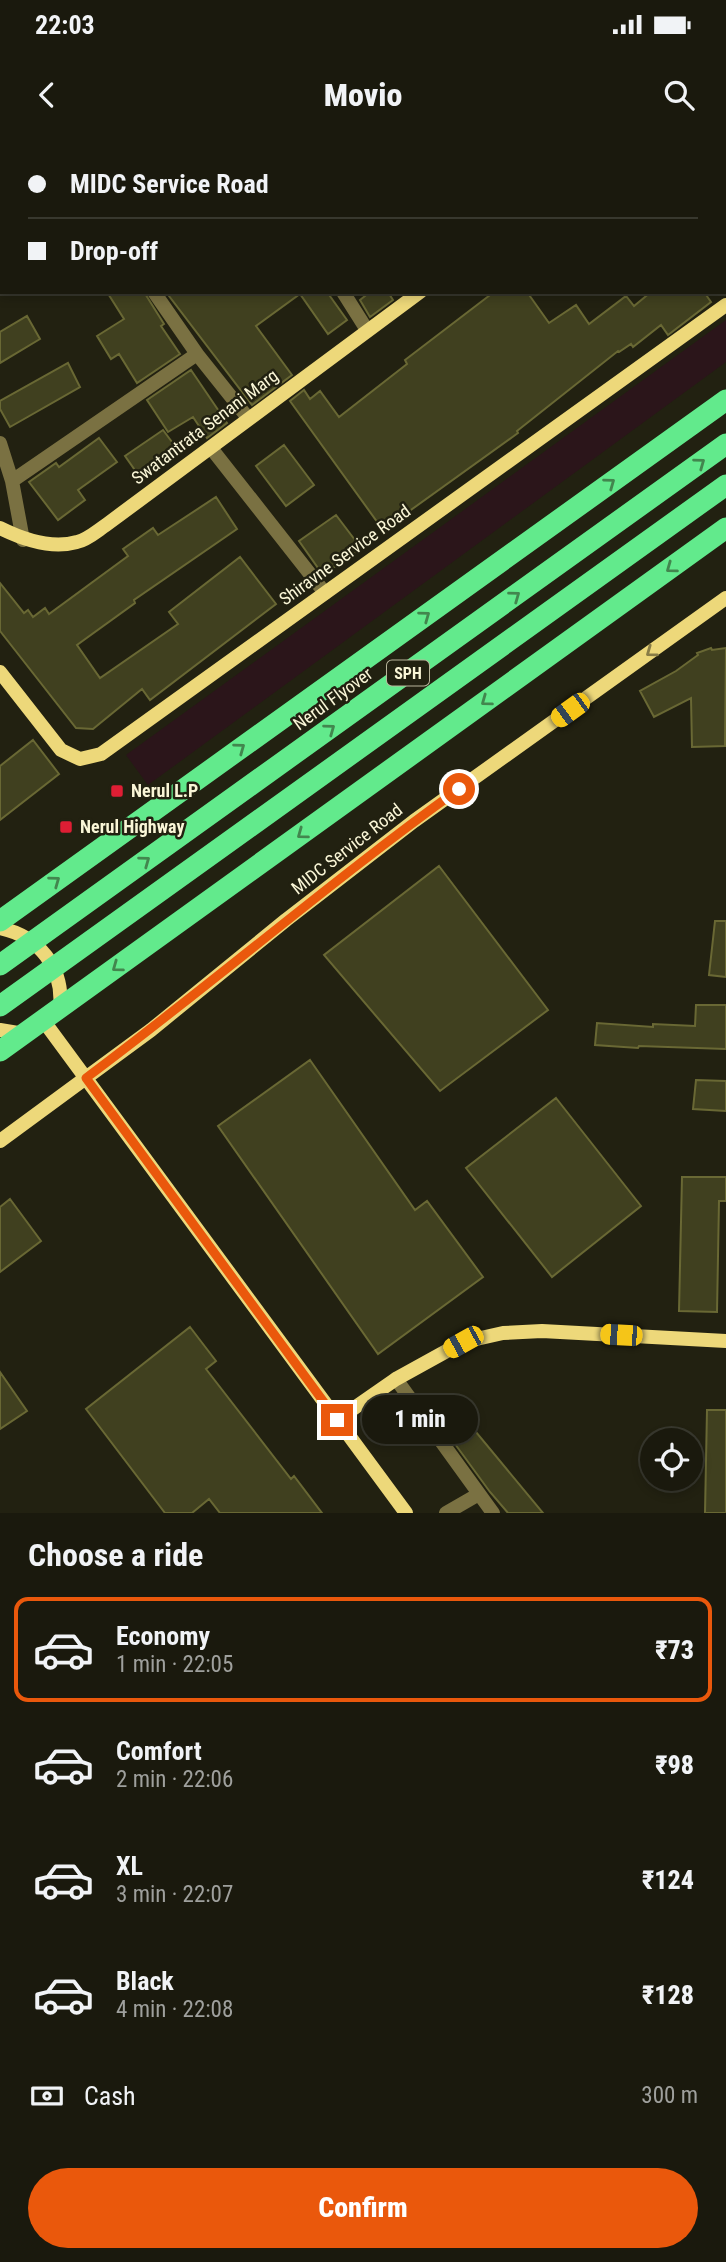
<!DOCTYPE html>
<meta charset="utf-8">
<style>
body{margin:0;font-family:"Roboto Condensed",sans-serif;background:#27261b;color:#f1f3f6;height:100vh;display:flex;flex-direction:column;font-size:26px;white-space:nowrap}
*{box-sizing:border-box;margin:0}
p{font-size:23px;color:#9fa09d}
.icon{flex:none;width:38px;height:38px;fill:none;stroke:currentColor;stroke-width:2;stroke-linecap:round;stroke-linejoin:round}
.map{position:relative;height:1373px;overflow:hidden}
.panel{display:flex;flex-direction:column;background:#1a190d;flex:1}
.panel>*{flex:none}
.hud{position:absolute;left:0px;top:0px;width:726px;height:154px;box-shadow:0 4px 10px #0003,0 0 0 2px #38382e;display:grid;align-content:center;height:154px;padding:0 28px;background:#1a190d}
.buttons{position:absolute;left:640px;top:1288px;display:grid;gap:14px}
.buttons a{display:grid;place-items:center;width:63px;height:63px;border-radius:50%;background:#1a190d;box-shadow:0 4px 10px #0003,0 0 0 2px #38382e;font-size:35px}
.end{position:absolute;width:32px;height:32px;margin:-16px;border:9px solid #ea580c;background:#fff;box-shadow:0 0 0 4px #fff}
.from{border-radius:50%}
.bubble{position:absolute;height:49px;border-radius:24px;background:#1a190d;box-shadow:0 4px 10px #0003,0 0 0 2px #38382e;font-size:23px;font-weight:800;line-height:49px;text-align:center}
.car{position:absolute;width:21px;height:42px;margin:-21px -10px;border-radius:9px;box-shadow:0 0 5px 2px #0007;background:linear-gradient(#f5c518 24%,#345 0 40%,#f5c518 0 76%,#345 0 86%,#f5c518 0)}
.hud b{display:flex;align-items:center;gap:24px;height:66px;font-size:26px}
.hud b+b{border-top:2px solid #38382e}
.hud i{width:18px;height:18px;background:#f1f3f6}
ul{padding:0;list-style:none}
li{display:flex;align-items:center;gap:21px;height:105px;margin:0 14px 10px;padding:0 14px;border:4px solid transparent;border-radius:14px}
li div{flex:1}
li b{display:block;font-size:26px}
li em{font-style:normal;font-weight:800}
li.on{border-color:#ea580c}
li>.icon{width:63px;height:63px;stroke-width:1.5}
h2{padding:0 28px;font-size:32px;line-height:84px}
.pay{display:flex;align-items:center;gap:18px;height:77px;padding:0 28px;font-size:26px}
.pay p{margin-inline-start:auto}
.action{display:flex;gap:14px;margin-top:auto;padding:14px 28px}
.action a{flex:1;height:80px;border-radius:42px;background:#ea580c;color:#fff;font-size:28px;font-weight:800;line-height:80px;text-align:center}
.status{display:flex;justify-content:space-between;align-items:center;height:49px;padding:0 35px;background:#1a190d;direction:ltr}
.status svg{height:19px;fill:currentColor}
header{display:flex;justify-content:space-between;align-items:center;height:91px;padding:0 28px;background:#1a190d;font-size:32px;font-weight:800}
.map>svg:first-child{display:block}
.green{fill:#2b151a}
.building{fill:#40401f;stroke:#696834;stroke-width:2}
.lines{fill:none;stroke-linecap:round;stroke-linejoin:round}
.street{stroke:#7a7142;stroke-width:14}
.secondary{stroke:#edd87a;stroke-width:14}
.highway{stroke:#62ea8c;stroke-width:21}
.oneway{stroke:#42864e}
.oneway2{stroke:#887c46}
.route{stroke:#ea580c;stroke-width:9}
.poi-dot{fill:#de1e34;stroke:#222111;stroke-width:2.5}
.labels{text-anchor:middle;stroke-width:5;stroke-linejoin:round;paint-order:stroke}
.shield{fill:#222111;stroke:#b9b69c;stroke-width:2}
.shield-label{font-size:16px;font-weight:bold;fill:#faf6d7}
.street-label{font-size:18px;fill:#faf6d7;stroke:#222111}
.poi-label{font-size:18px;font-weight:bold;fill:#faf6d7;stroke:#222111;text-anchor:start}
</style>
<div class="status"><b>22:03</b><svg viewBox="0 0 49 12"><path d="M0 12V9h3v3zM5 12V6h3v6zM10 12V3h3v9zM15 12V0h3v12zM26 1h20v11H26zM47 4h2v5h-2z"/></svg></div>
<header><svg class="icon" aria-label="back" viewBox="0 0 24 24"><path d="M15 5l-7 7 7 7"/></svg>Movio<svg class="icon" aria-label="search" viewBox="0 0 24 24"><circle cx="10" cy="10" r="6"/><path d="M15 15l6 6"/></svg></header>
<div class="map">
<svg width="726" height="1373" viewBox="0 0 726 1373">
<rect width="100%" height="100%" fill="#222111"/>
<!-- green -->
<path class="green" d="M726,180V222L148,645L126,615Z"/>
<!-- building -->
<path class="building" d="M107,152H144L164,184L161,186L180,214L137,243L119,214L111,219L97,196L124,179Z
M166,152H327L347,180L328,194L300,154L256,186L292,235L252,265Z
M370,152H388L393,160L370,177L360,160Z
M494,152H527L549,183L576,165L589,184L626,156L634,166L651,152H704L711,162L668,195L661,185L633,207L631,204L619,212L618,211L517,291L518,293L383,390L290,261L304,250L310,259L320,251L339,277L407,224L405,220Z
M27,176L40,199L0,223V192Z
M68,223L80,247L10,287L0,269V261Z
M191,230L227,283L207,298L193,277L168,292L147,260Z
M163,290L175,306L137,333L125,316Z
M99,298L117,322L78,350L85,360L58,380L29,342L56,323L59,327Z
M284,305L314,345L286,366L256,326Z
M216,357L237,389L134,460L135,463L77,505L100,538L178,484L169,472L240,417L276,464L150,560L142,549L93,589L76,588L0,491V443L24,473L28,470L33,477L45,468L49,474L128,416L123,409L153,388L158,395Z
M336,375L361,408L323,435L299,401Z
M711,508L712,510L726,508L725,606L692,607L691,558L654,577L640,551L676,531L698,515L697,513Z
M33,600L59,634L0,680V626Z
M439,726L548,870L440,951L324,815Z
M715,781H726V837L709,835Z
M696,865H726V909L639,906L638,908L595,905L597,883L653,887V884L695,886Z
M310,920L415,1070L427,1061L483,1137L378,1214L218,986Z
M696,940L726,941V971L693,969Z
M556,958L641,1066L552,1137L466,1028Z
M682,1037H726V1061H719L717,1172L679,1171Z
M10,1059L41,1101L0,1132V1067Z
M190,1187L216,1221L206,1229L291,1339L294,1336L322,1373H220L209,1359L192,1373H165L86,1269Z
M0,1232L27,1271L0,1289Z
M454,1258L465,1271L461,1274L543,1373H508L490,1352L447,1293L451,1290L437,1273Z
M707,1270H726V1373H705Z"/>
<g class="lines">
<!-- street -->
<path class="street" d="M585,0L586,2
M51,2V0
M282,2L285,0
M0,57L2,56
M343,152L367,190
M197,214L248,278
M0,303L12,341L23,400
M211,308L325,453
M12,341L197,214L154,152
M396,1239L493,1373
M446,1373L479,1354"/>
<!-- secondary -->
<path class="secondary" d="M636,2L638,0
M0,388C22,399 52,409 77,402C87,400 97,391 106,385L420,152
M0,532L61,610L80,619L101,614L726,165
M0,788C39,796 64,828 60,868
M43,880L406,1373
M0,890L24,894
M0,1001L151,890L286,780L414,681L726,458
M337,1280L396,1239L463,1202L503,1193L542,1191L726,1201"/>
<!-- highway -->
<path class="highway" d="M0,781L726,260
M0,825L726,304
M0,866L726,345
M0,911L726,388"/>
</g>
<!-- one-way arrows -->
<defs><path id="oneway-chevron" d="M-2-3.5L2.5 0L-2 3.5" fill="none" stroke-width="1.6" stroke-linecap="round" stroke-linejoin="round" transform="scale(1.75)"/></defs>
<g class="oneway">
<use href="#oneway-chevron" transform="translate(700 323) rotate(-36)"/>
<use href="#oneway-chevron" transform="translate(610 343) rotate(-36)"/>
<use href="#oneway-chevron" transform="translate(671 428) rotate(144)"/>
<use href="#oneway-chevron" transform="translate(515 456) rotate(-36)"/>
<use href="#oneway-chevron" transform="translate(425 476) rotate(-36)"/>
<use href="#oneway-chevron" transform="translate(486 561) rotate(144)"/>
<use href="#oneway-chevron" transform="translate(330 589) rotate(-36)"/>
<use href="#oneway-chevron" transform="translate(240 608) rotate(-36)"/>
<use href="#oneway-chevron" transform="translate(302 694) rotate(144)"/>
<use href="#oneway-chevron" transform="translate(145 721) rotate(-36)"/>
<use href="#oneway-chevron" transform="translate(55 741) rotate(-36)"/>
<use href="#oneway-chevron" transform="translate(117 827) rotate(144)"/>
</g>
<use class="oneway2" href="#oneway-chevron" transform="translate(651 512) rotate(144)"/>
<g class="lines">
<!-- route -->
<path class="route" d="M337,1280L86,938C212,844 331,741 459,649"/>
</g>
<!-- markers -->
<g class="poi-dot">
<rect x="110" y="644" width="14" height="14" rx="3.5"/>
<rect x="59" y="680" width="14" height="14" rx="3.5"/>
</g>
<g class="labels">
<!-- shield labels -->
<rect class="shield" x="387" y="520.5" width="42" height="25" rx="5"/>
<g class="shield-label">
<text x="408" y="539">SPH</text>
</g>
<!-- street labels -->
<g class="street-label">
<text transform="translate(205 287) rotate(-37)" y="6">Swatantrata Senani Marg</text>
<text transform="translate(345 415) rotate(-36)" y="6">Shiravne Service Road</text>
<text transform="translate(333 559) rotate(-36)" y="6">Nerul Flyover</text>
<text transform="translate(347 709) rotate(-38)" y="6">MIDC Service Road</text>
</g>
<!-- poi labels -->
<g class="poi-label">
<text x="131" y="657">Nerul L.P</text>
<text x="80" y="693">Nerul Highway</text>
</g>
</g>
</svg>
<div class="buttons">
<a><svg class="icon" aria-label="locate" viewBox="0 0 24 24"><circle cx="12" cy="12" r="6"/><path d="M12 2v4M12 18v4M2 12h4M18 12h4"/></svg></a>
</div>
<i class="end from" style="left:459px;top:649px"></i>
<i class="end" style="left:337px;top:1280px"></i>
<div class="bubble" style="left:362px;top:1255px;width:116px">1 min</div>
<i class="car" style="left:570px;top:570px;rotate:234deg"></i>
<i class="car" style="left:621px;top:1195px;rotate:273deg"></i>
<i class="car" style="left:463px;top:1202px;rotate:241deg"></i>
<div class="hud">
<b><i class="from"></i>MIDC Service Road</b>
<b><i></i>Drop-off</b>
</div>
</div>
<section class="panel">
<h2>Choose a ride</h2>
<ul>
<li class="on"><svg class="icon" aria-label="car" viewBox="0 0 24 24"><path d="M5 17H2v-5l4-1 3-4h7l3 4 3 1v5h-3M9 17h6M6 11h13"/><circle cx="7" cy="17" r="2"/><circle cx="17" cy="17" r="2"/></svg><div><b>Economy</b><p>1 min · 22:05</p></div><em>₹73</em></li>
<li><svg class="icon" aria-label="car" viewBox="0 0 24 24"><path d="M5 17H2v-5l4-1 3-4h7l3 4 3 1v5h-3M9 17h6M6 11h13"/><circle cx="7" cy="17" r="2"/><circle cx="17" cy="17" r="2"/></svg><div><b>Comfort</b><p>2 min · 22:06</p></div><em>₹98</em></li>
<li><svg class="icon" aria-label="car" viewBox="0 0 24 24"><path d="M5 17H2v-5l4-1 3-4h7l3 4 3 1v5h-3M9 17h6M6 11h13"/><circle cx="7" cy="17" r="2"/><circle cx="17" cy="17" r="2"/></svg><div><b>XL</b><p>3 min · 22:07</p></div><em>₹124</em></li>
<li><svg class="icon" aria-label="car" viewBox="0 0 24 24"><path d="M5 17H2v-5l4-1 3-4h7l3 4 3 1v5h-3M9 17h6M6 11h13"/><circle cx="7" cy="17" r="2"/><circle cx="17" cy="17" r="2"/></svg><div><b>Black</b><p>4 min · 22:08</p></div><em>₹128</em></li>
</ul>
<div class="pay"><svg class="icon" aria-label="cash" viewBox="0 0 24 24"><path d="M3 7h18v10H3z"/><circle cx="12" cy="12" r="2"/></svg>Cash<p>300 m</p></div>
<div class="action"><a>Confirm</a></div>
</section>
